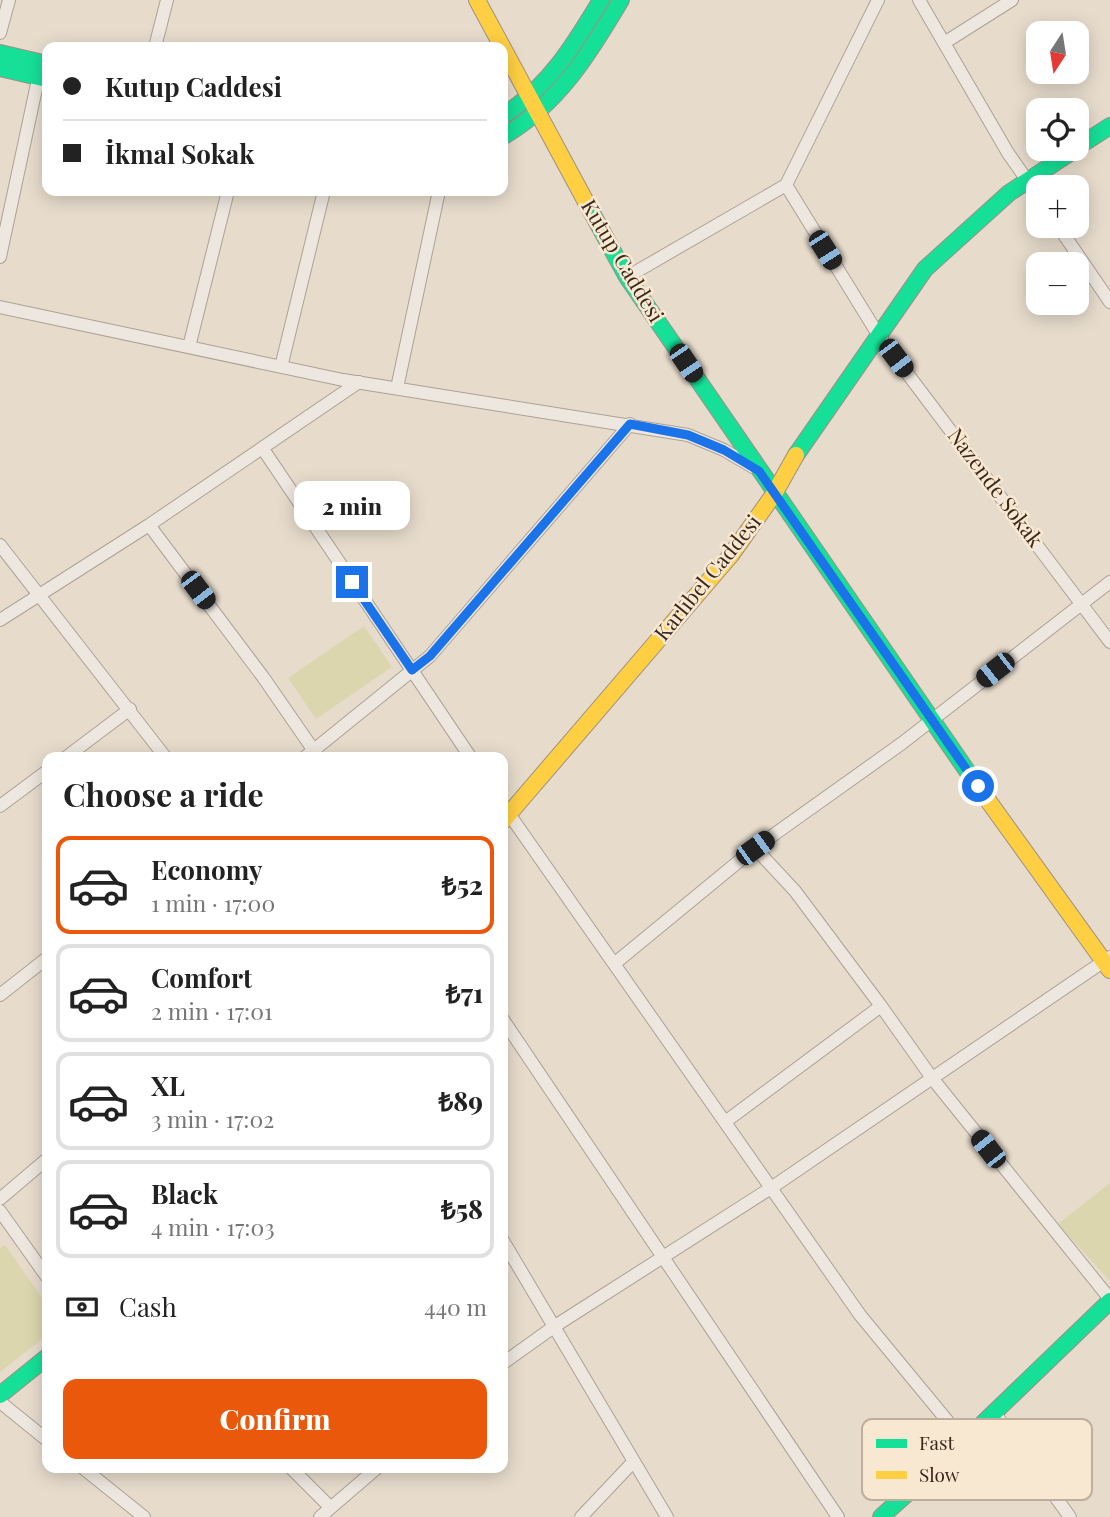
<!DOCTYPE html>
<meta charset="utf-8">
<style>
body{margin:0;font-family:"Playfair Display",serif;background:#f6f6f6;color:#222;height:100vh;display:flex;flex-direction:column;font-size:26px;white-space:nowrap}
*{box-sizing:border-box;margin:0}
p{font-size:23px;color:#767676}
.icon{flex:none;width:38px;height:38px;fill:none;stroke:currentColor;stroke-width:2;stroke-linecap:round;stroke-linejoin:round}
.map{position:relative;flex:1;overflow:hidden}
.side{position:absolute;left:42px;top:752px;width:466px;height:721px;display:flex;flex-direction:column;background:#fff;border-radius:14px;box-shadow:0 4px 18px #0003}
.side>*{flex:none}
.banner{position:absolute;left:42px;top:42px;width:466px;height:154px;border-radius:14px;box-shadow:0 4px 18px #0003;display:grid;align-content:center;height:154px;padding:0 21px;background:#fff}
.needle{width:46px;rotate:192deg}
.tools{position:absolute;left:1026px;top:21px;display:grid;gap:14px}
.tools a{display:grid;place-items:center;width:63px;height:63px;border-radius:14px;background:#fff;box-shadow:0 4px 18px #0003;font-size:35px}
.end{position:absolute;width:32px;height:32px;margin:-16px;border:9px solid #1a73e8;background:#fff;box-shadow:0 0 0 4px #fff}
.from{border-radius:50%}
.bubble{position:absolute;height:49px;border-radius:14px;background:#fff;box-shadow:0 4px 18px #0003;font-size:23px;font-weight:800;line-height:49px;text-align:center}
.car{position:absolute;width:21px;height:42px;margin:-21px -10px;border-radius:9px;box-shadow:0 0 5px 2px #0007;background:linear-gradient(#222 24%,#8ab4d8 0 40%,#222 0 76%,#8ab4d8 0 86%,#222 0)}
.banner b{display:flex;align-items:center;gap:24px;height:66px;font-size:26px}
.banner b+b{border-top:2px solid #e0e0e0}
.banner i{width:18px;height:18px;background:#222}
ul{padding:0;list-style:none}
li{display:flex;align-items:center;gap:21px;height:98px;margin:0 14px 10px;padding:0 7px;border:4px solid #e0e0e0;border-radius:14px}
li div{flex:1}
li b{display:block;font-size:26px}
li em{font-style:normal;font-weight:800}
li.active{border-color:#ea580c}
li>.icon{width:63px;height:63px;stroke-width:1.5}
h2{padding:0 21px;font-size:32px;line-height:84px}
.pay{display:flex;align-items:center;gap:18px;height:77px;padding:0 21px;font-size:26px}
.pay p{margin-inline-start:auto}
.primary-button{display:flex;gap:14px;margin-top:auto;padding:14px 21px}
.primary-button a{flex:1;height:80px;border-radius:14px;background:#ea580c;color:#fff;font-size:28px;font-weight:800;line-height:80px;text-align:center}
.map>svg:first-child{display:block}
.green{fill:#dbd6ad}
.lines{fill:none;stroke-linecap:round;stroke-linejoin:round}
.street-casing{stroke:#aca196;stroke-width:14}
.fast-casing{stroke:#9c9085;stroke-width:18}
.slow-casing{stroke:#9c9085;stroke-width:18}
.street{stroke:#eee7df;stroke-width:12}
.fast{stroke:#16e098;stroke-width:16}
.slow{stroke:#ffcf43;stroke-width:16}
.route{stroke:#1a73e8;stroke-width:9}
.labels{text-anchor:middle;stroke-width:5;stroke-linejoin:round;paint-order:stroke}
.street-label{font-size:21px;fill:#3b281c;stroke:#f8e8d1}
.key{fill:#f8e8d1;stroke:#bfae9b;stroke-width:2}
.key-label{font-size:19px;fill:#3b281c}
</style>
<div class="map">
<svg width="1110" height="1517" viewBox="0 0 1110 1517">
<rect width="100%" height="100%" fill="#e7dccc"/>
<!-- green -->
<path class="green" d="M364,626L392,667L316,719L288,678Z
M1110,1183V1281L1058,1224Z
M5,1245L47,1305V1335L0,1372V1248Z"/>
<g class="lines">
<defs>
<path id="street" d="M919,0L1008,153L1038,196
M0,33L9,0
M944,43L1012,0
M155,47L167,0
M786,185L879,336L1110,642
M1058,226L1110,302
M0,257L40,70
M627,277L786,185L878,0
M0,307L343,380L688,435L724,450L753,467
M189,347L228,191
M281,367L324,191
M397,388L439,191
M263,449L471,758
M149,525L263,677L319,758
M0,545L166,758
M0,620L149,525L359,382
M65,758L130,709
M304,758L430,656L630,424
M502,804L860,1315L964,1441
M0,806L47,771
M755,848L795,891L881,1006L932,1078L1110,1299
M614,964L755,848L901,744L1110,582
M0,995L47,958
M502,1018L838,1517
M725,1122L881,1006
M0,1199L47,1159
M0,1211L47,1277
M502,1239L667,1517
M502,1364L555,1326L771,1188L1110,957
M0,1402L47,1440
M994,1412L1070,1517
M83,1468L144,1517
M291,1468L330,1507
M320,1517L377,1468
M581,1517L634,1461"/>
<path id="fast" d="M0,53L47,64
M0,68L47,79
M502,116C548,88 574,45 601,0
M502,137C558,105 589,54 621,0
M1076,148L1110,126
M586,202L627,277L974,781
M796,455L925,269L1009,193L1076,149
M0,1395L47,1357
M881,1517L950,1455L1110,1301"/>
<path id="slow" d="M477,0L586,202
M974,781L1110,970
M502,822L731,555L774,494L796,455"/>
</defs>
<!-- street casing -->
<use href="#street" class="street-casing"/>
<!-- fast casing -->
<use href="#fast" class="fast-casing"/>
<!-- slow casing -->
<use href="#slow" class="slow-casing"/>
<!-- street -->
<use href="#street" class="street"/>
<!-- fast -->
<use href="#fast" class="fast"/>
<!-- slow -->
<use href="#slow" class="slow"/>
</g>
<g class="lines">
<!-- route -->
<path class="route" d="M352,582L412,670L430,656L630,424L688,435L724,450L759,471L978,786"/>
</g>
<g class="labels">
<!-- street labels -->
<g class="street-label">
<text transform="translate(622 261) rotate(59)" y="7">Kutup Caddesi</text>
<text transform="translate(995 488) rotate(53)" y="7">Nazende Sokak</text>
<text transform="translate(708 578) rotate(-51)" y="7">Karlıbel Caddesi</text>
</g>
</g>
<!-- legend -->
<rect x="862" y="1419" width="230" height="81" rx="10" class="key"/>
<rect x="876" y="1439" width="31" height="9" fill="#16e098"/>
<rect x="876" y="1471" width="31" height="8" fill="#ffcf43"/>
<g class="key-label">
<text x="919" y="1450">Fast</text>
<text x="919" y="1482">Slow</text>
</g>
</svg>
<div class="tools">
<a><svg class="needle" viewBox="-14 -14 28 28"><path d="M0-13l5 13h-10z" fill="#e53935"/><path d="M0 13l5-13h-10z" fill="#767676"/></svg></a>
<a><svg class="icon" aria-label="locate" viewBox="0 0 24 24"><circle cx="12" cy="12" r="6"/><path d="M12 2v4M12 18v4M2 12h4M18 12h4"/></svg></a>
<a>+</a>
<a>−</a>
</div>
<i class="end from" style="left:978px;top:786px"></i>
<i class="end" style="left:352px;top:582px"></i>
<div class="bubble" style="left:294px;top:481px;width:116px">2 min</div>
<i class="car" style="left:825px;top:250px;rotate:148deg"></i>
<i class="car" style="left:896px;top:358px;rotate:143deg"></i>
<i class="car" style="left:686px;top:363px;rotate:146deg"></i>
<i class="car" style="left:198px;top:590px;rotate:143deg"></i>
<i class="car" style="left:995px;top:670px;rotate:232deg"></i>
<i class="car" style="left:755px;top:848px;rotate:54deg"></i>
<i class="car" style="left:988px;top:1149px;rotate:322deg"></i>
<div class="banner">
<b><i class="from"></i>Kutup Caddesi</b>
<b><i></i>İkmal Sokak</b>
</div>
<section class="side">
<h2>Choose a ride</h2>
<ul>
<li class="active"><svg class="icon" aria-label="car" viewBox="0 0 24 24"><path d="M5 17H2v-5l4-1 3-4h7l3 4 3 1v5h-3M9 17h6M6 11h13"/><circle cx="7" cy="17" r="2"/><circle cx="17" cy="17" r="2"/></svg><div><b>Economy</b><p>1 min · 17:00</p></div><em>₺52</em></li>
<li><svg class="icon" aria-label="car" viewBox="0 0 24 24"><path d="M5 17H2v-5l4-1 3-4h7l3 4 3 1v5h-3M9 17h6M6 11h13"/><circle cx="7" cy="17" r="2"/><circle cx="17" cy="17" r="2"/></svg><div><b>Comfort</b><p>2 min · 17:01</p></div><em>₺71</em></li>
<li><svg class="icon" aria-label="car" viewBox="0 0 24 24"><path d="M5 17H2v-5l4-1 3-4h7l3 4 3 1v5h-3M9 17h6M6 11h13"/><circle cx="7" cy="17" r="2"/><circle cx="17" cy="17" r="2"/></svg><div><b>XL</b><p>3 min · 17:02</p></div><em>₺89</em></li>
<li><svg class="icon" aria-label="car" viewBox="0 0 24 24"><path d="M5 17H2v-5l4-1 3-4h7l3 4 3 1v5h-3M9 17h6M6 11h13"/><circle cx="7" cy="17" r="2"/><circle cx="17" cy="17" r="2"/></svg><div><b>Black</b><p>4 min · 17:03</p></div><em>₺58</em></li>
</ul>
<div class="pay"><svg class="icon" aria-label="cash" viewBox="0 0 24 24"><path d="M3 7h18v10H3z"/><circle cx="12" cy="12" r="2"/></svg>Cash<p>440 m</p></div>
<div class="primary-button"><a>Confirm</a></div>
</section>
</div>
